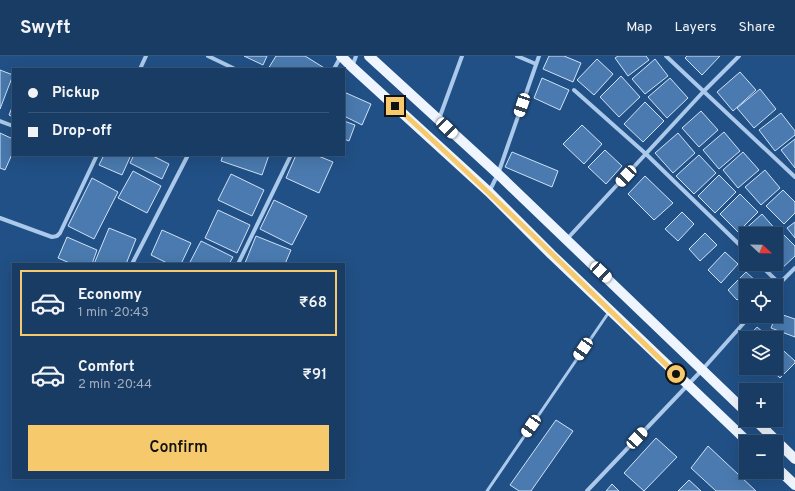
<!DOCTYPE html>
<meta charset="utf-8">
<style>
body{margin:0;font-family:Overpass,sans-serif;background:#22436a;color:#f1f3f6;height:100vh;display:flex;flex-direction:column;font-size:15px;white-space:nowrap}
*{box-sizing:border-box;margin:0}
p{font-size:13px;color:#9fadbf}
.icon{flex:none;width:22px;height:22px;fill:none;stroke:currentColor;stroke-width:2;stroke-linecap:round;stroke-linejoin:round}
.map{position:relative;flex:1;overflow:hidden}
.details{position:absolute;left:12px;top:207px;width:333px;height:216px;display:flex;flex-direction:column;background:#193c64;border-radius:0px;box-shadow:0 4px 16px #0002,0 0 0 1px #375678}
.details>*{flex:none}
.banner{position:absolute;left:12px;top:12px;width:333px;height:88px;border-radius:0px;box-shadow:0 4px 16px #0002,0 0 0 1px #375678;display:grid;align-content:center;height:88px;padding:0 16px;background:#193c64}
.needle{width:26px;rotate:112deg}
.controls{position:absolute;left:739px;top:171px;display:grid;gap:8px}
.controls a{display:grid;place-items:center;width:44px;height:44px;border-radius:0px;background:#193c64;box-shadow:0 4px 16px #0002,0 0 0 1px #375678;font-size:20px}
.end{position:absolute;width:18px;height:18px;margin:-9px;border:5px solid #f6ca6c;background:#111;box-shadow:0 0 0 2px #111}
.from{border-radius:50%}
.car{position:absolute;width:12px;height:24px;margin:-12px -6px;border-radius:5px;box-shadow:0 0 3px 1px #0007;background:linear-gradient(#fff 24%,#345 0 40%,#fff 0 76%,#345 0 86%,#fff 0)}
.banner b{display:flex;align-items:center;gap:14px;height:38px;font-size:15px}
.banner b+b{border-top:1px solid #375678}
.banner i{width:10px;height:10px;background:#f1f3f6}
ul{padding:7px 0 0;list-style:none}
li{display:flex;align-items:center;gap:12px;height:66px;margin:0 8px 6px;padding:0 8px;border:2px solid transparent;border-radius:0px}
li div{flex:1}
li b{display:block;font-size:15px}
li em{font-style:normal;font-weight:600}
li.current{border-color:#f6ca6c}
li>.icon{width:36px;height:36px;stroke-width:1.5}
.cta{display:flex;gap:8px;margin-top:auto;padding:8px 16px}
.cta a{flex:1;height:46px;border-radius:0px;background:#f6ca6c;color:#111;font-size:16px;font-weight:600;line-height:46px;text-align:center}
header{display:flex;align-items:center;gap:24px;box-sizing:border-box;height:56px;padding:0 20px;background:#193c64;border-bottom:1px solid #375678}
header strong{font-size:19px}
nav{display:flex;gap:22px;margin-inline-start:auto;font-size:14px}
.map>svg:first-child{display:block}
.building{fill:#4a7aaf;stroke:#cfe2f7}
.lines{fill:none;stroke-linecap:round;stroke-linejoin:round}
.service{stroke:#abc9ea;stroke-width:3}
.minor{stroke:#abc9ea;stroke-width:4}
.primary{stroke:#eef5fe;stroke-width:10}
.route{stroke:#f6ca6c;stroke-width:5}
</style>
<header>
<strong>Swyft</strong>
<nav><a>Map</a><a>Layers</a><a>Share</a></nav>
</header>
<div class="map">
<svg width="795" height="435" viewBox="0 0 795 435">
<rect width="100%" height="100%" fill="#215086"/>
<!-- building -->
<path class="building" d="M244,0H267L263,9Z
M276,0H305L326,13H268Z
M549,0H564L581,7L573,26L543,13Z
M618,0H646L649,4L628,20L615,2Z
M687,0H720L702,19L685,2Z
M597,3L613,18L594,39L577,24Z
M655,3L668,20L645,38L632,23Z
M0,14L13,19L0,53Z
M740,16L756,34L733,55L717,36Z
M621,20L640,41L619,61L600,41Z
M542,22L569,34L560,54L534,42Z
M670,22L688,42L667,62L648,41Z
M760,33L776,53L754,72L737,52Z
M344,36L371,48L362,69L344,60Z
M645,46L664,65L643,86L624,68Z
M13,49V61L9,59Z
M701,55L718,74L699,91L682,72Z
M781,57L795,75V79L775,95L759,74Z
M344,65L355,69L349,85L344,83Z
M582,69L602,88L584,108L563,88Z
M724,76L740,95L719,113L703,94Z
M0,77L13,83V96L5,114L0,112Z
M678,77L695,97L673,117L655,97Z
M795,83V112L781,94Z
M605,94L622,110L606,128L588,111Z
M512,96L558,115L552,131L505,111Z
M743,96L759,114L738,132L723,114Z
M104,99H131L122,119L99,109Z
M134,99H151L169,108L162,123L130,107Z
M223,99H269L262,119L221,105Z
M296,99H316L333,106L319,137L286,122Z
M699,99L716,117L694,138L676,120Z
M765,114L780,132L761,149L745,131Z
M133,115L161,130L147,157L118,142Z
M231,118L264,134L252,160L218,144Z
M719,119L736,136L715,157L698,140Z
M645,120L673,147L654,164L628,138Z
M92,122L118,136L94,183L68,170Z
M783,134L795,146V157L784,168L766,150Z
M740,138L758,156L738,176L720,158Z
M274,144L307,160L292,189L260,173Z
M218,154L250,169L237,197L205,182Z
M682,156L694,168L678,185L665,173Z
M762,158L777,175L774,178H746V182L741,177Z
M795,166V182L787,172Z
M109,172L136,183L126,208H94Z
M162,174L191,187L181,208H169L151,199Z
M705,177L717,189L700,205L689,193Z
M782,177L795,190V200L779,215L773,208H776V183Z
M256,180L291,194L285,208L245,207Z
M67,181L97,194L92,208H72L58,202Z
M201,185L233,201L229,208H189Z
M725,196L738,208L721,227L708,214Z
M746,216L757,226L752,230H746V236L737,244L728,234Z
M777,257L795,263V281L771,272Z
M757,271L770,282H747Z
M776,288L795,305V307L780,322L769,312H776Z
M556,364L573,375L531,435H519L510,429Z
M656,382L677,401L644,435L624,417Z
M708,390L756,435H716L691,412Z
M689,424L701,435H678Z
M612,428L619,435H606Z"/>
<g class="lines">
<!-- service -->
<path class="service" d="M487,435L609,256"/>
<!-- minor -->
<path class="minor" d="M208,0L235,13
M517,0L536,8
M666,0L795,121
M352,11L356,0
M140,13L146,0
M334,13L341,0
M574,34L646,98L746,195
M439,63L462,0
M0,65L13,70
M489,136L498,118L539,0
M0,162L52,181L57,180L60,177L97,99
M567,183L704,35L739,0
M132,208L188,99
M238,208L291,99
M759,208L779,227
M776,231L795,212
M587,435L702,314L750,260"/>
<!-- primary -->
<path class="primary" d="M341,0L352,11L489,136L552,199L748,386
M369,0L498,118L746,356
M755,364L795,403
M776,411L795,429"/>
</g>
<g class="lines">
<!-- route -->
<path class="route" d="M395,50C492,136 582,229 676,318"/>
</g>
</svg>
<div class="controls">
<a><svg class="needle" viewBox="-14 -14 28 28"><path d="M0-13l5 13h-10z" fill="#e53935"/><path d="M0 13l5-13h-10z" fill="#9fadbf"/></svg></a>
<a><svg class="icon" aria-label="locate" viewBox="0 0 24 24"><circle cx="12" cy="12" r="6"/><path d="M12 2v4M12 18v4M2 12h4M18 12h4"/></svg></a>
<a><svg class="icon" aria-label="layers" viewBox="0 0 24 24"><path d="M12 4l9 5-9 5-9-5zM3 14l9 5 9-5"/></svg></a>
<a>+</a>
<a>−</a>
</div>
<i class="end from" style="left:676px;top:318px"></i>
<i class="end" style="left:395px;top:50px"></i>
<i class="car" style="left:522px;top:49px;rotate:199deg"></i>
<i class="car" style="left:447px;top:72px;rotate:134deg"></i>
<i class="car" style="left:626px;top:120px;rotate:223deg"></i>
<i class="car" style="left:601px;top:216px;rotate:133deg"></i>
<i class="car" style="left:583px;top:293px;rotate:214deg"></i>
<i class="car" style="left:531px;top:370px;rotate:215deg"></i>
<i class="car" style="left:637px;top:382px;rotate:43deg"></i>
<div class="banner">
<b><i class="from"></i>Pickup</b>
<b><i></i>Drop-off</b>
</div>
<section class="details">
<ul>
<li class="current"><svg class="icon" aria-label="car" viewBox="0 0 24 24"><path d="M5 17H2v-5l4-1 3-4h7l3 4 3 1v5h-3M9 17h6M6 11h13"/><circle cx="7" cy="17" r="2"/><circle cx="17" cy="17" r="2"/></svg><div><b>Economy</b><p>1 min · 20:43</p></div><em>₹68</em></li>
<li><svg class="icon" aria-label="car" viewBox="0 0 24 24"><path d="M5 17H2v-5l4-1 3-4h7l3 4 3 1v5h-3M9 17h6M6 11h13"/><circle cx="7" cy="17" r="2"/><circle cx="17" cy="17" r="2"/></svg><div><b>Comfort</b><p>2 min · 20:44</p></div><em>₹91</em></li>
</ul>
<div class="cta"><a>Confirm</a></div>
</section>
</div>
